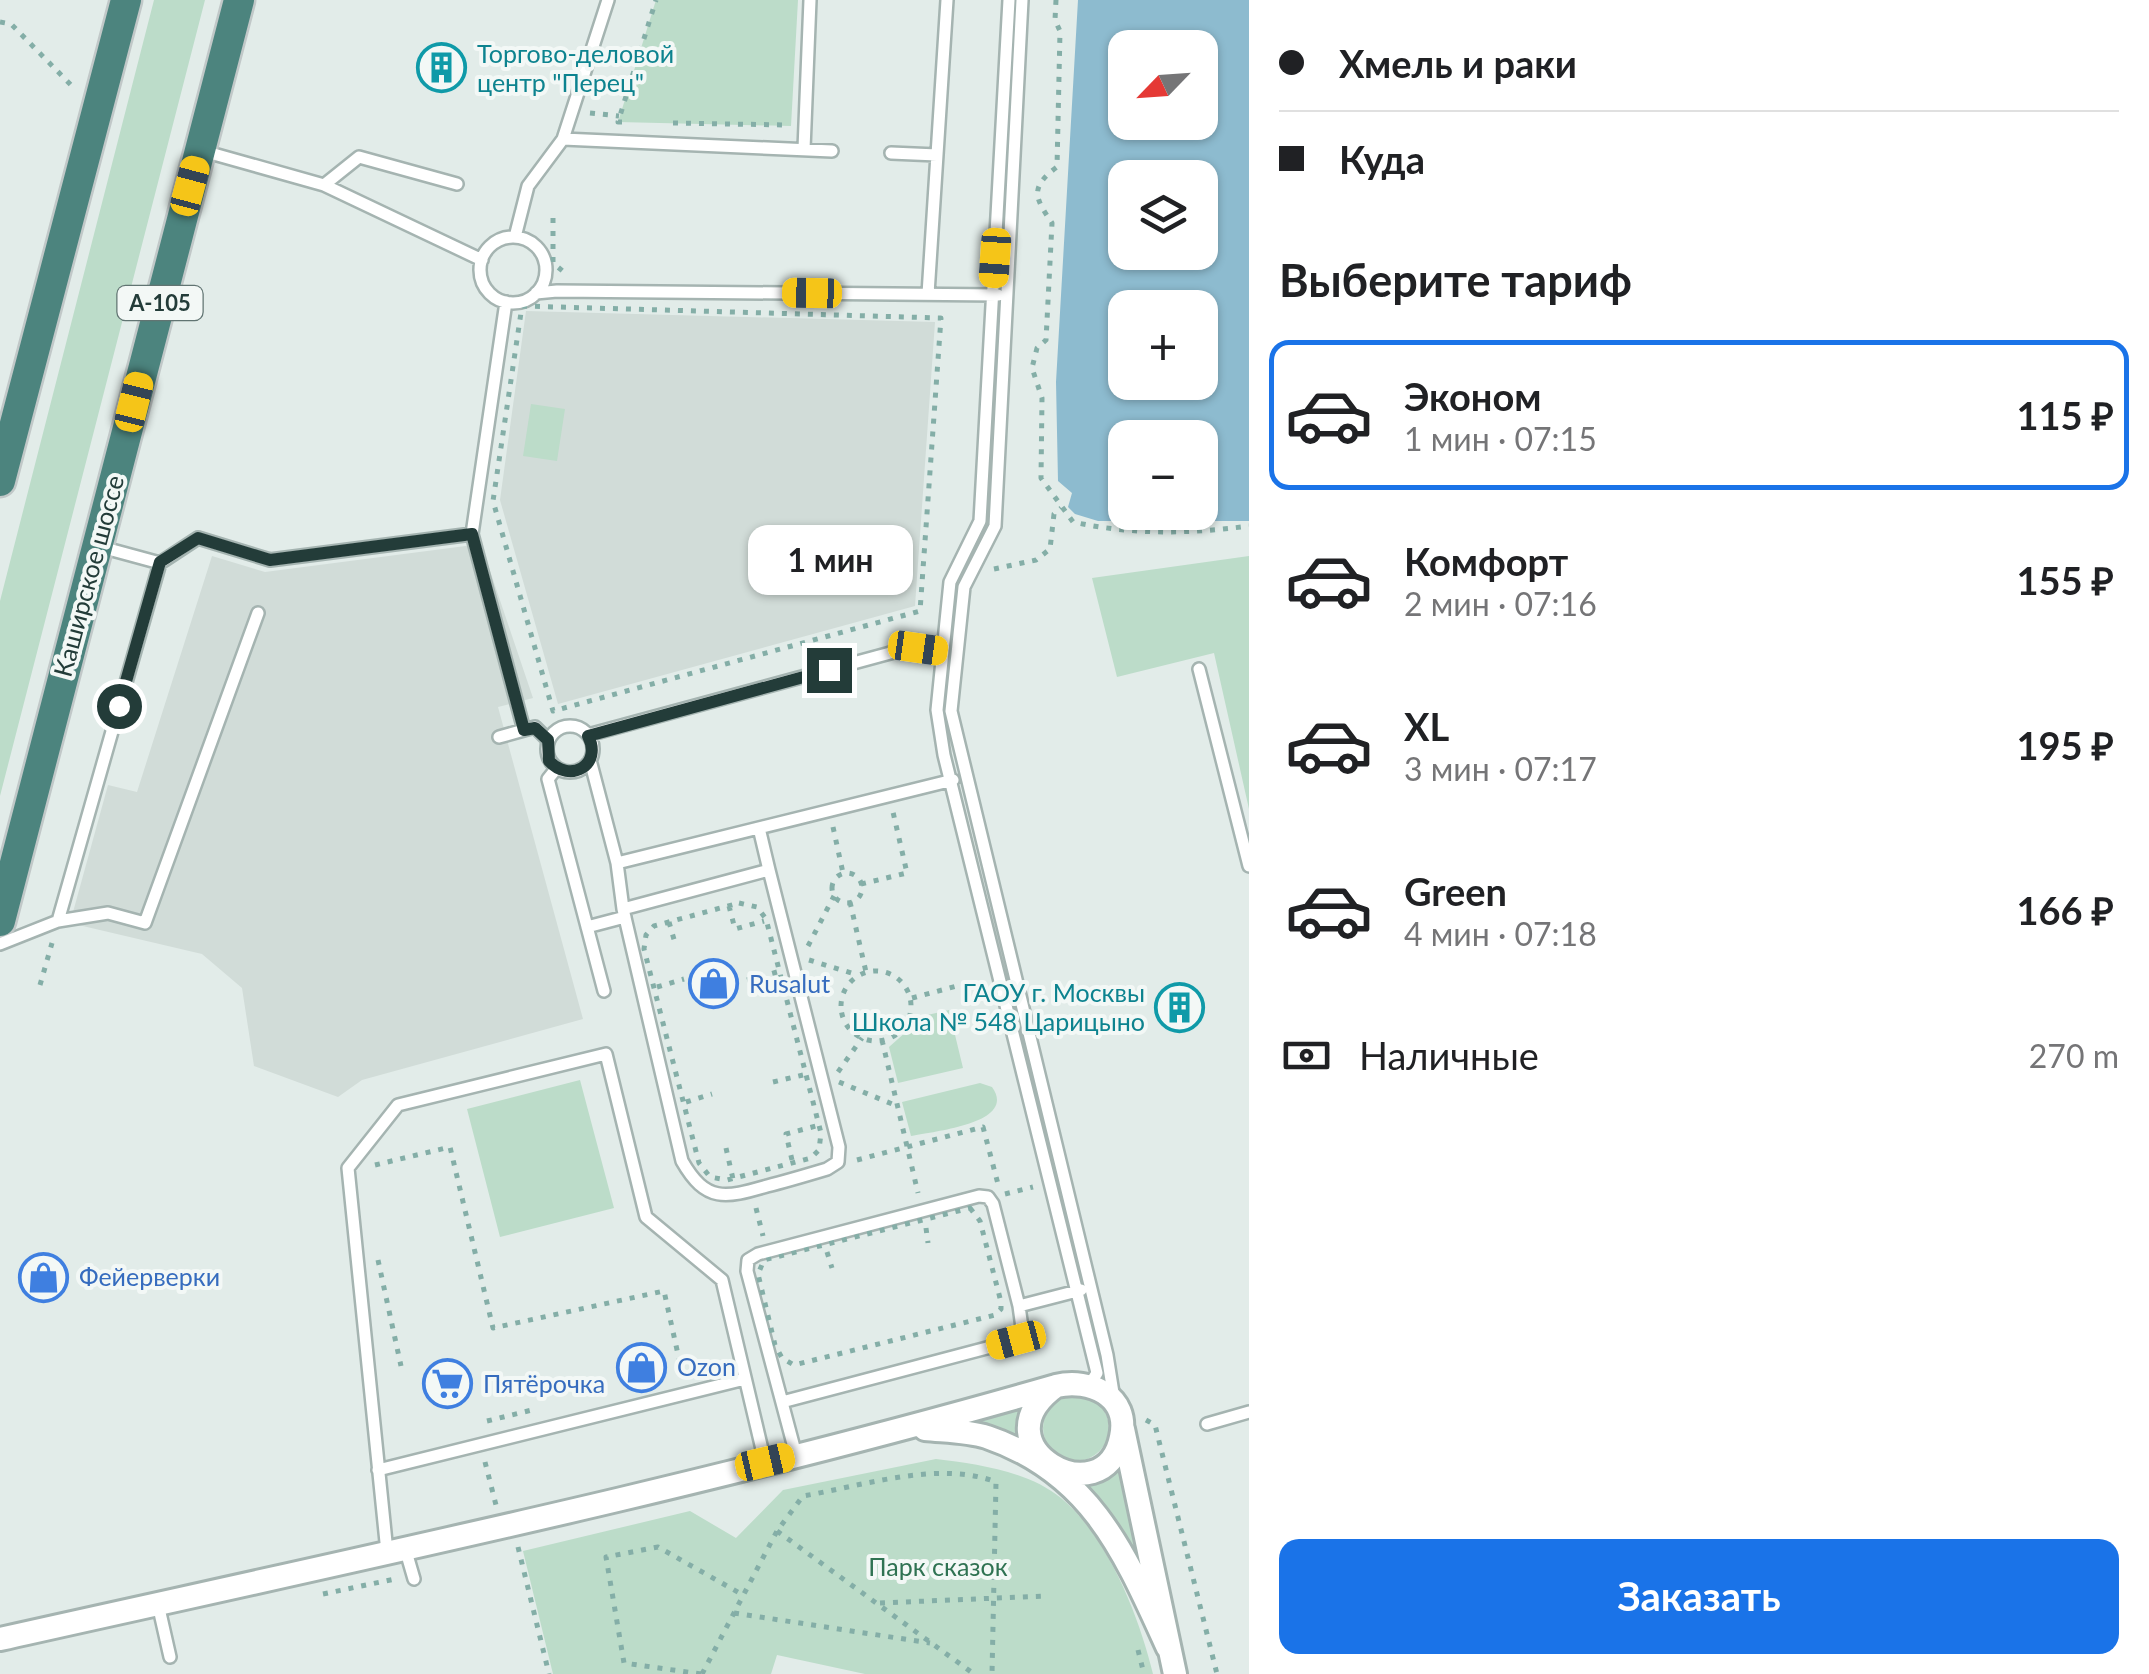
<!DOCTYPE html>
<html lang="ru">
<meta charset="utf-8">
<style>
body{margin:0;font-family:Lato,sans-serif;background:#f6f6f6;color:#202124;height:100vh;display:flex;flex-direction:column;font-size:38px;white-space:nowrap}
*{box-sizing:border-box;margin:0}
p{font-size:32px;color:#757577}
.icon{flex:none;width:55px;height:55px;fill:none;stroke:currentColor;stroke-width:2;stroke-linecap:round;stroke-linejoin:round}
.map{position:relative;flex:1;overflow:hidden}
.details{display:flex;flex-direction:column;background:#fff;width:900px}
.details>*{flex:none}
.banner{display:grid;align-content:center;height:220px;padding:0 30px;background:#fff}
.needle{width:65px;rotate:245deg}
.buttons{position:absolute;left:1108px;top:30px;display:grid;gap:20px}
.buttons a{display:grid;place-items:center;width:110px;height:110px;border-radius:20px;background:#fff;box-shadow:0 2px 8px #0004;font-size:50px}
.end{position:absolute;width:45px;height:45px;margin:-22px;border:12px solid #233c39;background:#fff;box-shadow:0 0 0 5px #fff}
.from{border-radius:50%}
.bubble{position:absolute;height:70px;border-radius:20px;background:#fff;box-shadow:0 2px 8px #0004;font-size:32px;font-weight:700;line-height:70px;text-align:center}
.car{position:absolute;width:30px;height:60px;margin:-30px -15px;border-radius:12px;box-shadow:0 0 8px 2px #0007;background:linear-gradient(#f5c518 24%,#345 0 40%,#f5c518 0 76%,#345 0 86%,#f5c518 0)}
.banner b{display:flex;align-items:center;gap:35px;height:95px;font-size:38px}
.banner b+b{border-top:2px solid #e0e0e0}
.banner i{width:25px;height:25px;background:#202124}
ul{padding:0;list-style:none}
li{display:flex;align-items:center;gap:30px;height:150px;margin:0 20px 15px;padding:0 10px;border:5px solid transparent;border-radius:20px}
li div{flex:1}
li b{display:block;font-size:38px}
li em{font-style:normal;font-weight:700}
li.current{border-color:#1a73e8}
li>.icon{width:90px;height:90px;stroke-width:1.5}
h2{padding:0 30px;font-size:45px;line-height:120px}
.pay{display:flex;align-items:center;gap:25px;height:110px;padding:0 30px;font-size:38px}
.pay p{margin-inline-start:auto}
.primary-button{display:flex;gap:20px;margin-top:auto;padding:20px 30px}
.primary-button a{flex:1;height:115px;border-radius:20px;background:#1a73e8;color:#fff;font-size:40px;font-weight:700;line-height:115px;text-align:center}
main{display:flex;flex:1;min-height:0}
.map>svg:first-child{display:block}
.built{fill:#d1dcd8}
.green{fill:#bcdcc9}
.water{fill:#8dbbcf;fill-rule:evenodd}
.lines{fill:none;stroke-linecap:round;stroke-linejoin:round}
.service-casing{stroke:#a5b4b1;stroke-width:16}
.minor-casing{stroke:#a5b4b1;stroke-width:28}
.trunk-casing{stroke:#c1c8c8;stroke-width:35}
.path{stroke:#84aea7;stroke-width:5;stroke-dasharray:5 8;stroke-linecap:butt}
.service{stroke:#fff;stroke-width:11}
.minor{stroke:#fff;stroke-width:22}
.trunk{stroke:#4c847e;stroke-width:30}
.route{stroke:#233c39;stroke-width:12}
.labels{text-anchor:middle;stroke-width:8;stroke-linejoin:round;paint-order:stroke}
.shield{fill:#f3f8f6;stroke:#617472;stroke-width:2.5}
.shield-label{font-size:22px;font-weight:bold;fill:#233c39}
.culture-label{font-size:25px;fill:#0d838f;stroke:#f3f8f6;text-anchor:start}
.street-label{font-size:25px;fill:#233c39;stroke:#f3f8f6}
.shop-label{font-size:25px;fill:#366cbe;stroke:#f3f8f6;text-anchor:start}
.park-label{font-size:25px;fill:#2f7252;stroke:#f3f8f6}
</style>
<main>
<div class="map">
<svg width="1249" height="1674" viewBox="0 0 1249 1674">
<rect width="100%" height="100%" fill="#e2ece9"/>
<!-- built -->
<path class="built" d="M526,311L935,322L915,606L558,704L500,500Z
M481,544L533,698L498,707L583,1019L362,1080L338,1097L254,1066L242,988L202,954L70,923L108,785L137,792L212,556L265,572Z"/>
<!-- green -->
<path class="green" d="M154,0H205L0,796V601Z
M656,0H798L791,126L618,122Z
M531,404L565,409L557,461L523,456Z
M1249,556V809L1214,653L1117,677L1092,578Z
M949,1010L963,1068L898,1083L889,1047L907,1031L910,1019Z
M580,1080L614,1208L500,1237L467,1109Z
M980,1083L992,1087C1018,1123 935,1131 911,1136L902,1102Z
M1043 1428a33 33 0 1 1 66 0a33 33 0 1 1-66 0Z
M1033,1398L1024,1440L935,1425Z
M1122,1457L1145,1576L1079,1480Z
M936,1459C977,1464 1028,1471 1061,1498C1108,1537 1139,1616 1153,1674H865L777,1655L771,1674H553L523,1551L690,1511L736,1538L783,1490Z"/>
<!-- water -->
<path class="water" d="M1078,0H1249V521H1098L1075,514L1068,507L1072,493L1058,481L1056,382ZM1125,48H1200V122H1125ZM1125,178H1200V252H1125ZM1125,308H1200V382H1125ZM1125,438H1200V512H1125Z"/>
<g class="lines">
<defs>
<path id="service" d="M1009,0L980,521L950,582L937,710L944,755L1097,1373L1090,1384
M1022,0L995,526L964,587L951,711L1107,1355L1114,1399
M563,139L832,151
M804,149L810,0
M203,151L324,185L482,260
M891,153L937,155
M324,185L359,157L457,184
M515,237L528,186L563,139L608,0
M480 270a33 33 0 1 1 66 0a33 33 0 1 1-66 0Z
M536,293L557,291L998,295
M928,294L947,0
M472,534L524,730L535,727L548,740
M101,547L160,563
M1199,669L1249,866
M547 749a23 23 0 1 1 46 0a23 23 0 1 1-46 0Z
M588,735L905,649L943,651
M499,737L524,730
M590,760L617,863L623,909
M556,769L548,779L604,991
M759,828L769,870
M617,863L953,780
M769,870L839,1147L838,1162L827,1169C807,1175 787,1181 767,1186C725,1198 706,1203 682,1161L623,909Z
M58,921L160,563L198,538L270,560L472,534L506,302
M587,927L625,917
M0,944L58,921L108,913L145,923L258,613
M782,1402L1017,1340L1023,1335L1019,1306
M1207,1424L1249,1412
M796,1455L747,1271L748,1260L758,1254L979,1196L988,1197L993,1204L1019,1306L1081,1290
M378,1470L745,1379
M405,1548L414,1579
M387,1552L348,1168L398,1105L606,1054L646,1217L722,1280L765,1462
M158,1604L170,1657"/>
<path id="minor" d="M925,1429C945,1431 968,1431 987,1437C1092,1473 1125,1554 1168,1648
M1123,1429L1175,1674
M0,1639C353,1560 709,1486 1056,1386C1090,1378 1130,1396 1121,1437C1105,1519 973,1446 1056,1386"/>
<path id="trunk" d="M0,481L126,0
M0,921L239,0"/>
</defs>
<!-- service casing -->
<use href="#service" class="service-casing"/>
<!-- minor casing -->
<use href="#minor" class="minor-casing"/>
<!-- trunk casing -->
<use href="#trunk" class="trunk-casing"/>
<!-- path -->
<path class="path" d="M1056,0L1055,20L1060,31L1057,167C1030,187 1034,197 1052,223L1046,340L1037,348L1032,368L1042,398L1041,478L1073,522C1133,535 1188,534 1249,526
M0,22L11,24L74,88
M590,113L619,116
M622,122H618L656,0
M673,123L787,125
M553,218V263L565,273
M522,306L941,318L920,611L553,711L493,501Z
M994,569L1036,560L1050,549L1054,514L1061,508
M833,827L843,873
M832 888a15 15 0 1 1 30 0a15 15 0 1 1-30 0Z
M861,884L907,873L893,812
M850,902L866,972
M739,903L757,907L766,919L821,1133L819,1150L811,1158L727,1180L710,1177L699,1163L644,949L646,935L654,926Z
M729,906L735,929L764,921
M669,922L675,943
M808,946L834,896
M809,960L858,975
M841 1006a35 35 0 1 1 70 0a35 35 0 1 1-70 0Z
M747,980L777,972
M40,985L52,943
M657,987L684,979
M912,998L957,986
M882,1040L918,1193
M838,1072L862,1038
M773,1082L803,1075
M839,1082L897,1106
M686,1102L712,1094
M726,1148L733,1179
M792,1160L786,1134L816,1126
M857,1160L983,1127L998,1184
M375,1165L450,1147L493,1328L664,1291L683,1377L680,1378
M1005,1194L1033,1187
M756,1208L763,1236
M970,1208L980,1221L1001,1302V1309L995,1315L794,1365L782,1358L775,1345L758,1274L764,1260Z
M926,1228L928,1243
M827,1252L832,1268
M378,1260L401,1366
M1146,1420L1155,1425L1217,1674
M487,1421L532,1410
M485,1462L496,1505
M777,1531L974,1674
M518,1547L549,1674
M323,1594L395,1579
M880,1603L1046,1596
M734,1613L930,1643
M1138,1650L1144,1674
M701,1674L624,1663L606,1557L658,1547L743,1595
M702,1674L777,1531L803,1496C862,1486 939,1460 996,1482L992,1674"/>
<!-- service -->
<use href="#service" class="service"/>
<!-- minor -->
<use href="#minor" class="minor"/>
<!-- trunk -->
<use href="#trunk" class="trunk"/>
</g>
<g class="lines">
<!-- route -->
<path class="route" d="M119,706L160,562L198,538L270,560L472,534L524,730L535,728L548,740L549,761C570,784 603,765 588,736L829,670"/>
</g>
<!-- icons -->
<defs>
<symbol id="building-ring" viewBox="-11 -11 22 22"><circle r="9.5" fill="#f3f8f6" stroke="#0f9aa8" stroke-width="1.5"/><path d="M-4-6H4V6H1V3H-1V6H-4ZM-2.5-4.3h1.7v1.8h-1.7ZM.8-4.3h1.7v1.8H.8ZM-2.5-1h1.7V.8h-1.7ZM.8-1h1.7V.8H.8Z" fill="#0f9aa8"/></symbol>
<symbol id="shop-ring" viewBox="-11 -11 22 22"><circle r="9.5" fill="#f3f8f6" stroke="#3f7fe0" stroke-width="1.5"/><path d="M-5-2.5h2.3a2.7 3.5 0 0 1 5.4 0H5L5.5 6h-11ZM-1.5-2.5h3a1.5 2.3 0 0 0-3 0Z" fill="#3f7fe0"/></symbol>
<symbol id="supermarket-ring" viewBox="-11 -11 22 22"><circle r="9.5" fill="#f3f8f6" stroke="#3f7fe0" stroke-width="1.5"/><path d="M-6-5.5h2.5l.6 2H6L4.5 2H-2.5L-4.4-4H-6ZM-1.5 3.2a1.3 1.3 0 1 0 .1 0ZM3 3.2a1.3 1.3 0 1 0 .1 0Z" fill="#3f7fe0"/></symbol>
</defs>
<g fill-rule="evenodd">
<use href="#building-ring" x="414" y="40" width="55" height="55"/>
<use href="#shop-ring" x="686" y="956" width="55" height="55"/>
<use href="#building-ring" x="1152" y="980" width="55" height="55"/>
<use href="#shop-ring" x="16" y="1250" width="55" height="55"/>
<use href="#shop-ring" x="614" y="1340" width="55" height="55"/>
<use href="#supermarket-ring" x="420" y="1356" width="55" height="55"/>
</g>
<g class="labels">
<!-- shield labels -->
<rect class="shield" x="117.5" y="286" width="85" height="34" rx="8"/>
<g class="shield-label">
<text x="160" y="311">А-105</text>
</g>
<!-- culture labels -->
<g class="culture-label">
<text x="477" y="63">Торгово-деловой<tspan x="477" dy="29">центр "Перец"</tspan></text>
<text x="1145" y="1002" text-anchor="end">ГАОУ г. Москвы<tspan x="1145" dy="29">Школа № 548 Царицыно</tspan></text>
</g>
<!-- street labels -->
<g class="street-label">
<text transform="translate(89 576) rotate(-75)" y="9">Каширское шоссе</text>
</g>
<!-- shop labels -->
<g class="shop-label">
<text x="749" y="993">Rusalut</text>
<text x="79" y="1286">Фейерверки</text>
<text x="677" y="1376">Ozon</text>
<text x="483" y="1393">Пятёрочка</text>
</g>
<!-- park labels -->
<g class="park-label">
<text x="938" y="1576">Парк сказок</text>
</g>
</g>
</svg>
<div class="buttons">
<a><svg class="needle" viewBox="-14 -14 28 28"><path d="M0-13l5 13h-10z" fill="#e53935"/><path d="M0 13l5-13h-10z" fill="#757577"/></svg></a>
<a><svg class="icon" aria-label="layers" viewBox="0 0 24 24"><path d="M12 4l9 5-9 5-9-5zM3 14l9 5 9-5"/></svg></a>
<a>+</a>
<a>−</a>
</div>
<i class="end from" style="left:119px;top:706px"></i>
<i class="end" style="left:829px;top:670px"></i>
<div class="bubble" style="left:748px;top:525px;width:165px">1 мин</div>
<i class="car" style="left:190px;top:186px;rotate:15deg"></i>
<i class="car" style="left:995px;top:258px;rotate:184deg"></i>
<i class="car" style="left:812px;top:293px;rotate:271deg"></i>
<i class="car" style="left:134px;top:402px;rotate:14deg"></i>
<i class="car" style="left:918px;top:648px;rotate:98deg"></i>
<i class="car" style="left:1016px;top:1340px;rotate:255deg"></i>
<i class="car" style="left:765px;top:1462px;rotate:77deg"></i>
</div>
<section class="details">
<div class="banner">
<b><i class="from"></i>Хмель и раки</b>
<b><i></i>Куда</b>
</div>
<h2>Выберите тариф</h2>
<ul>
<li class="current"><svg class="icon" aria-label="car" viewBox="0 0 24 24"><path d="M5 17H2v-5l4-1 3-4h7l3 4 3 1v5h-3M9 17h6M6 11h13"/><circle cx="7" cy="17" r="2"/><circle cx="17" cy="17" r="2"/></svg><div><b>Эконом</b><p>1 мин · 07:15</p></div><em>115 ₽</em></li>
<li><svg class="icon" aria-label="car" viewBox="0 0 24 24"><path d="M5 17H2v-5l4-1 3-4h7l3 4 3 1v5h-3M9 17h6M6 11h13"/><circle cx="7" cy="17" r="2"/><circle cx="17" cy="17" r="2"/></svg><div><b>Комфорт</b><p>2 мин · 07:16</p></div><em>155 ₽</em></li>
<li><svg class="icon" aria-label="car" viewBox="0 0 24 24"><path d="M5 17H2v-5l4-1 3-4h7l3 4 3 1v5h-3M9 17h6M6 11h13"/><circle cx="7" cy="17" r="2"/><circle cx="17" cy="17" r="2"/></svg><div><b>XL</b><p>3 мин · 07:17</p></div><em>195 ₽</em></li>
<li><svg class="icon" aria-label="car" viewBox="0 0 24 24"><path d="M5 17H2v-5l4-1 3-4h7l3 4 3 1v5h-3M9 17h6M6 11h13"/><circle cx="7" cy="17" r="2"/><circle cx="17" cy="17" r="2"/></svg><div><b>Green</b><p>4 мин · 07:18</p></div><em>166 ₽</em></li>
</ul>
<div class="pay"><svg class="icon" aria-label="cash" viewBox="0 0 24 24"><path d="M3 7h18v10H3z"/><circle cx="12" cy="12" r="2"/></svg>Наличные<p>270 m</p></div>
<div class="primary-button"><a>Заказать</a></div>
</section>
</main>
